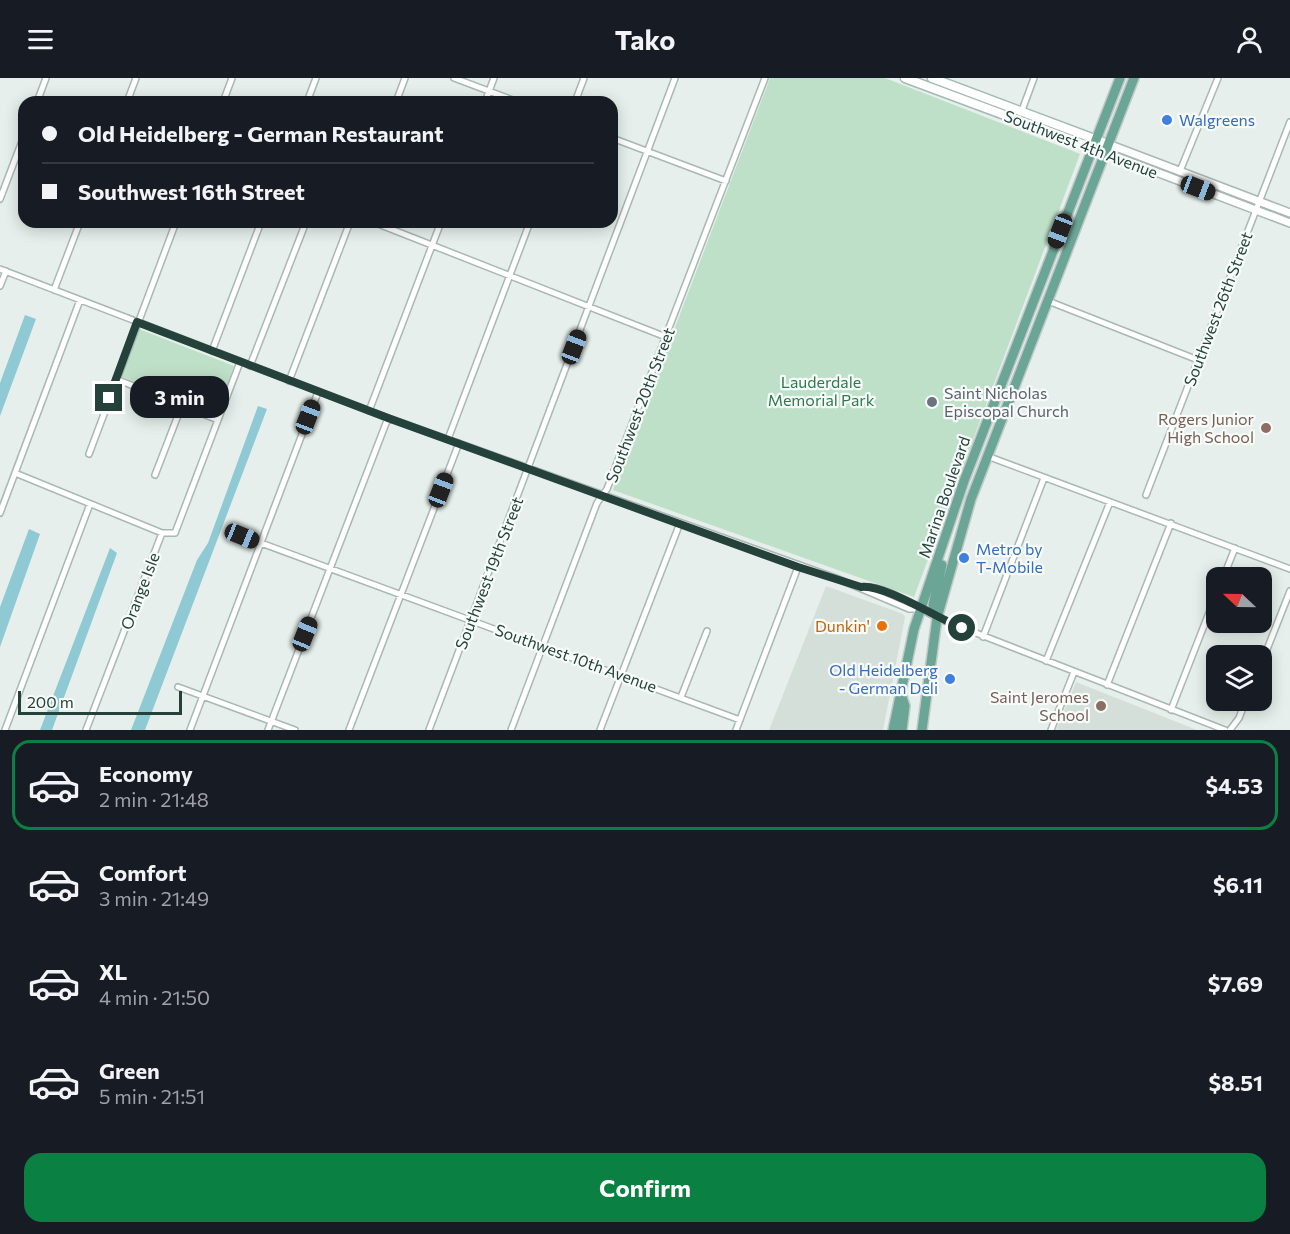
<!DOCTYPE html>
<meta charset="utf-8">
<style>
body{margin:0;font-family:Commissioner,sans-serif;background:#20242c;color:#f1f3f6;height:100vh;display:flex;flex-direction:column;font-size:22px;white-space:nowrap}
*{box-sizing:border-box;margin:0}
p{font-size:20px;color:#9ea1a6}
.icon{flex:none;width:33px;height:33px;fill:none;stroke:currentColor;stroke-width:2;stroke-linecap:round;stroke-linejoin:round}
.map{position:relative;height:652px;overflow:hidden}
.details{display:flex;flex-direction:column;background:#171b24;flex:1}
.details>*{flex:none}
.guide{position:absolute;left:18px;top:18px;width:600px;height:132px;border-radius:18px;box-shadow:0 3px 15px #0003;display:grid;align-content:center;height:132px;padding:0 24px;background:#171b24}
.needle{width:39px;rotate:292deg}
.fabs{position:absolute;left:1206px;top:489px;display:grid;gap:12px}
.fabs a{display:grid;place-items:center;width:66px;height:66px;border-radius:12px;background:#171b24;box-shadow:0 3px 15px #0003;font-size:30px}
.scale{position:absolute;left:18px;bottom:15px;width:164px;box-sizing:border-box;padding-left:6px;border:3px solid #24423a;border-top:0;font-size:16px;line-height:21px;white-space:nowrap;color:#24423a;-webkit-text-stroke:4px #f7fbf9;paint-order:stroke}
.end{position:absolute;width:27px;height:27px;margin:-14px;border:8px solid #24423a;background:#fff;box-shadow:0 0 0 3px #fff}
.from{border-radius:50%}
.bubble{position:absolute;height:42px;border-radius:18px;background:#171b24;box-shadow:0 3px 15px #0003;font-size:20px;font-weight:700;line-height:42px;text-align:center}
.car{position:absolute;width:18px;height:36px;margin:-18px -9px;border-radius:8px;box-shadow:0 0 4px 2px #0007;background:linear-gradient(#222 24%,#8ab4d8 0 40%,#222 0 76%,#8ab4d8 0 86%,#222 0)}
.guide b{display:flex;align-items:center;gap:21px;height:57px;font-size:22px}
.guide b+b{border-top:2px solid #363941}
.guide i{width:15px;height:15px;background:#f1f3f6}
ul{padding:10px 0 0;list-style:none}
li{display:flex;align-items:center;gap:18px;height:90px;margin:0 12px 9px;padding:0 12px;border:3px solid transparent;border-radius:18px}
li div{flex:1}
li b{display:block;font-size:22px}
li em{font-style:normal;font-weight:700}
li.on{border-color:#0b8043}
li>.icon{width:54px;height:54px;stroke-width:1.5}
.primary-button{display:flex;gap:12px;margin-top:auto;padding:12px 24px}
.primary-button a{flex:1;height:69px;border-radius:18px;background:#0b8043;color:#fff;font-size:24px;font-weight:700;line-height:69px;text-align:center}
header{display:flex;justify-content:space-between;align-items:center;height:78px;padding:0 24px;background:#171b24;font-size:27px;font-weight:700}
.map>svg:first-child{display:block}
.built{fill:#d4dfda}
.green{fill:#bfe0c8}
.water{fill:#8ec9d4}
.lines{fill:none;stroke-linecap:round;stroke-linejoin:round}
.minor-casing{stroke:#a8b8b2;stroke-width:8}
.tertiary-casing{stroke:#a8b8b2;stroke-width:10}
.secondary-casing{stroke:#a4bbb3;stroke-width:11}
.primary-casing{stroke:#c2cac8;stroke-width:12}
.minor{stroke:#fff;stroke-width:5}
.tertiary{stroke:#fff;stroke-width:7}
.secondary{stroke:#fff;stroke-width:8}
.primary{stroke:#6aa596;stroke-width:9}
.route{stroke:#24423a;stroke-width:8}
.shop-dot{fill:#3f7fe0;stroke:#f7fbf9;stroke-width:2}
.worship-dot{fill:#6b7280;stroke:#f7fbf9;stroke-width:2}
.education-dot{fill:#8d6e63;stroke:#f7fbf9;stroke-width:2}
.food-dot{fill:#e8710a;stroke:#f7fbf9;stroke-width:2}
.labels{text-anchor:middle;stroke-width:4.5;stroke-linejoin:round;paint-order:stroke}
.shop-label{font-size:16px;fill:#366cbe;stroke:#f7fbf9;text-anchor:start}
.street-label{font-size:16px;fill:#24423a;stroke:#f7fbf9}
.park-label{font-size:16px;fill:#2d7a4b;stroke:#f7fbf9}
.worship-label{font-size:16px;fill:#5b616d;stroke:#f7fbf9;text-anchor:start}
.education-label{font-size:16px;fill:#785e54;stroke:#f7fbf9;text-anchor:end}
.food-label{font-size:16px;fill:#c56008;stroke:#f7fbf9;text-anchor:end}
</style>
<header><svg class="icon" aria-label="menu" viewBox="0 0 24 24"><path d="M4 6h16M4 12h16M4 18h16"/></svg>Tako<svg class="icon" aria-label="person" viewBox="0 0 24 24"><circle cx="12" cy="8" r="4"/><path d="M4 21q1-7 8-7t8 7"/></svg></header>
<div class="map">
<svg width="1290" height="652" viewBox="0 0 1290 652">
<rect width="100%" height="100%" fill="#e6efeb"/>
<!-- built -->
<path class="built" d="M826,508L903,536L905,539L883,652H769Z
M1076,604L1197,652H1056Z"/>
<!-- green -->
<path class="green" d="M770,0H885L1080,76L914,519L613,412Z
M139,251L234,288L218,333L212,334L120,298Z"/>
<!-- water -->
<path class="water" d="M25,237L36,241L0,338V305Z
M258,328L267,331L145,652H131L197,482L208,465Z
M29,451L40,456L0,569V529Z
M110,470L117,475L52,652H40Z"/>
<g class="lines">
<defs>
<path id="minor" d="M454,0L518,24
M37,24L46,0
M127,24L136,0
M223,24L232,0
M307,24L316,0
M396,24L405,0
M485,24L494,0
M575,24L584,0
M1021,35L1034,0
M612,60L726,103
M1180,93L1218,0
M0,121L24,58
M373,144L666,259
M0,191L388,340L836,500L909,531H920
M0,208L6,193
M54,212L80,144
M1048,223L1198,282
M212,273L261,144
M250,288L306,144
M116,301L218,342
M289,303L350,144
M369,333L441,144
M448,361L530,144
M89,376L176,144
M987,378L1290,491
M15,395L162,455
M155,397L182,327
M1146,417L1290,44
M0,435L80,222
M242,458L740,642
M1223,500L1235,470
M861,509C886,506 914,529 936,539C949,545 962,550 976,555L1225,652
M983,559L1044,400
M1046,583L1110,424
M1262,584L1290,513
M1107,607L1171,445
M178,609L295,652
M681,619L707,553
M1171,632L1216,517
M5,652L90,426
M86,652L162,455H175L240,284
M190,652L318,314
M268,652L388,340
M349,652L459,365
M429,652L675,0
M511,652L597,425L607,411L765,0
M600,652L680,445
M736,652L798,489
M1051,652L1074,594
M1230,652L1239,640L1246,622"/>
<path id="tertiary" d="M1108,66L1290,135
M1104,74L1290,145"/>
<path id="secondary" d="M905,0L1104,74
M932,0L1108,66"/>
<path id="primary" d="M937,540L933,527L942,487
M900,613L905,628L902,652
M893,652L914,551L964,403L1120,0
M922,652L937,540L971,421L1134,0"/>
</defs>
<!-- minor casing -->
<use href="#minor" class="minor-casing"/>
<!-- tertiary casing -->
<use href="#tertiary" class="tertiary-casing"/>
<!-- secondary casing -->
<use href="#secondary" class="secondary-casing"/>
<!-- primary casing -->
<use href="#primary" class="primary-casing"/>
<!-- minor -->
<use href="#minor" class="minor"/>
<!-- tertiary -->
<use href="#tertiary" class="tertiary"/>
<!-- secondary -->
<use href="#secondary" class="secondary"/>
<!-- primary -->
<use href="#primary" class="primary"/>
</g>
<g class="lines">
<!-- route -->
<path class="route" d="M109,320L137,244L388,340L798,489L861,509C884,506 937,540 962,550"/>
</g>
<!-- markers -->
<g class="shop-dot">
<circle cx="1167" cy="42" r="6"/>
<circle cx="964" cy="480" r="6"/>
<circle cx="950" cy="601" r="6"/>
</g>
<circle class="worship-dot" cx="932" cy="324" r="6"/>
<g class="education-dot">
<circle cx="1266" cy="350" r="6"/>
<circle cx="1101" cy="628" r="6"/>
</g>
<circle class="food-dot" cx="882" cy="548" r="6"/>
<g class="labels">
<!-- shop labels -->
<g class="shop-label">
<text x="1179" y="48">Walgreens</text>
<text x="976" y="477">Metro by<tspan x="976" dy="18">T-Mobile</tspan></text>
<text x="938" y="598" text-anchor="end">Old Heidelberg<tspan x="938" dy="18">- German Deli</tspan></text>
</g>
<!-- street labels -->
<g class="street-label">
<text transform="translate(1081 66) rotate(21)" y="6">Southwest 4th Avenue</text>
<text transform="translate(1218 231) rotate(-69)" y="6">Southwest 26th Street</text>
<text transform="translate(640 327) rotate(-69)" y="6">Southwest 20th Street</text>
<text transform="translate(944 419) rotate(-71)" y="6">Marina Boulevard</text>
<text transform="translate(489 495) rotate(-69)" y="6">Southwest 19th Street</text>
<text transform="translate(140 513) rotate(-69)" y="6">Orange Isle</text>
<text transform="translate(576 580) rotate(20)" y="6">Southwest 10th Avenue</text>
</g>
<!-- park labels -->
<g class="park-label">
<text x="821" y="310">Lauderdale<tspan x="821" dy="18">Memorial Park</tspan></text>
</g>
<!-- worship labels -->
<g class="worship-label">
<text x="944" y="321">Saint Nicholas<tspan x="944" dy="18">Episcopal Church</tspan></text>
</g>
<!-- education labels -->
<g class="education-label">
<text x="1254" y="347">Rogers Junior<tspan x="1254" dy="18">High School</tspan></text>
<text x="1089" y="625">Saint Jeromes<tspan x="1089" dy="18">School</tspan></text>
</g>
<!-- food labels -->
<g class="food-label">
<text x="870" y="554">Dunkin'</text>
</g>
</g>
</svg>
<div class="fabs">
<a><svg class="needle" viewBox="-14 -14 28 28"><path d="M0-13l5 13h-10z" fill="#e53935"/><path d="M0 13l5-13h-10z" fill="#9ea1a6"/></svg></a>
<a><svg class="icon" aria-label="layers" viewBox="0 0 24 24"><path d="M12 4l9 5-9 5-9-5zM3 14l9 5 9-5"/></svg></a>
</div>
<div class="scale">200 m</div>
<i class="end from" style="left:962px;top:550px"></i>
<i class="end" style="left:109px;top:320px"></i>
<div class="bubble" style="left:130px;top:298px;width:99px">3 min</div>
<i class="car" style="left:1198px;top:110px;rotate:111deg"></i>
<i class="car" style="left:1060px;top:153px;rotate:201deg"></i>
<i class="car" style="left:574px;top:269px;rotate:21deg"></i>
<i class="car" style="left:308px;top:339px;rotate:21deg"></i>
<i class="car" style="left:441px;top:412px;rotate:21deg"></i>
<i class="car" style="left:242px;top:458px;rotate:112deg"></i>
<i class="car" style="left:305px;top:556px;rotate:22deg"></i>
<div class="guide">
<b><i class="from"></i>Old Heidelberg - German Restaurant</b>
<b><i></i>Southwest 16th Street</b>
</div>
</div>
<section class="details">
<ul>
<li class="on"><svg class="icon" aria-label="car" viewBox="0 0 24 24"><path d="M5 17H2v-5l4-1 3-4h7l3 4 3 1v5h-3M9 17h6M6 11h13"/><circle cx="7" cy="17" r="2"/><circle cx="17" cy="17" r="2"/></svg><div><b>Economy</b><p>2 min · 21:48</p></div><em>$4.53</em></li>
<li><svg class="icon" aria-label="car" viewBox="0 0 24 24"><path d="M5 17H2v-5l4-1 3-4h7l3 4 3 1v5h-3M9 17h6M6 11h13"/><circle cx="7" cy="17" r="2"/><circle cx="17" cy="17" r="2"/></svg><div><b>Comfort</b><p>3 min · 21:49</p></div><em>$6.11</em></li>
<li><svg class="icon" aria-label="car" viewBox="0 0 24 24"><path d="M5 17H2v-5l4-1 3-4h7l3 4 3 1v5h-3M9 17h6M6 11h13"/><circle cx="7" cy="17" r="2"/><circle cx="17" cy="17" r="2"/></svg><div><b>XL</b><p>4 min · 21:50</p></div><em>$7.69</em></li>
<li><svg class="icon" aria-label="car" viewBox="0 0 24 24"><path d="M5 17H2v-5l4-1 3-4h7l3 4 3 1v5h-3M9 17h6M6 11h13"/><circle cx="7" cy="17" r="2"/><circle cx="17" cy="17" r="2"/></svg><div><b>Green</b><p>5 min · 21:51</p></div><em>$8.51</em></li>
</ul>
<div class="primary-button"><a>Confirm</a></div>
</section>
